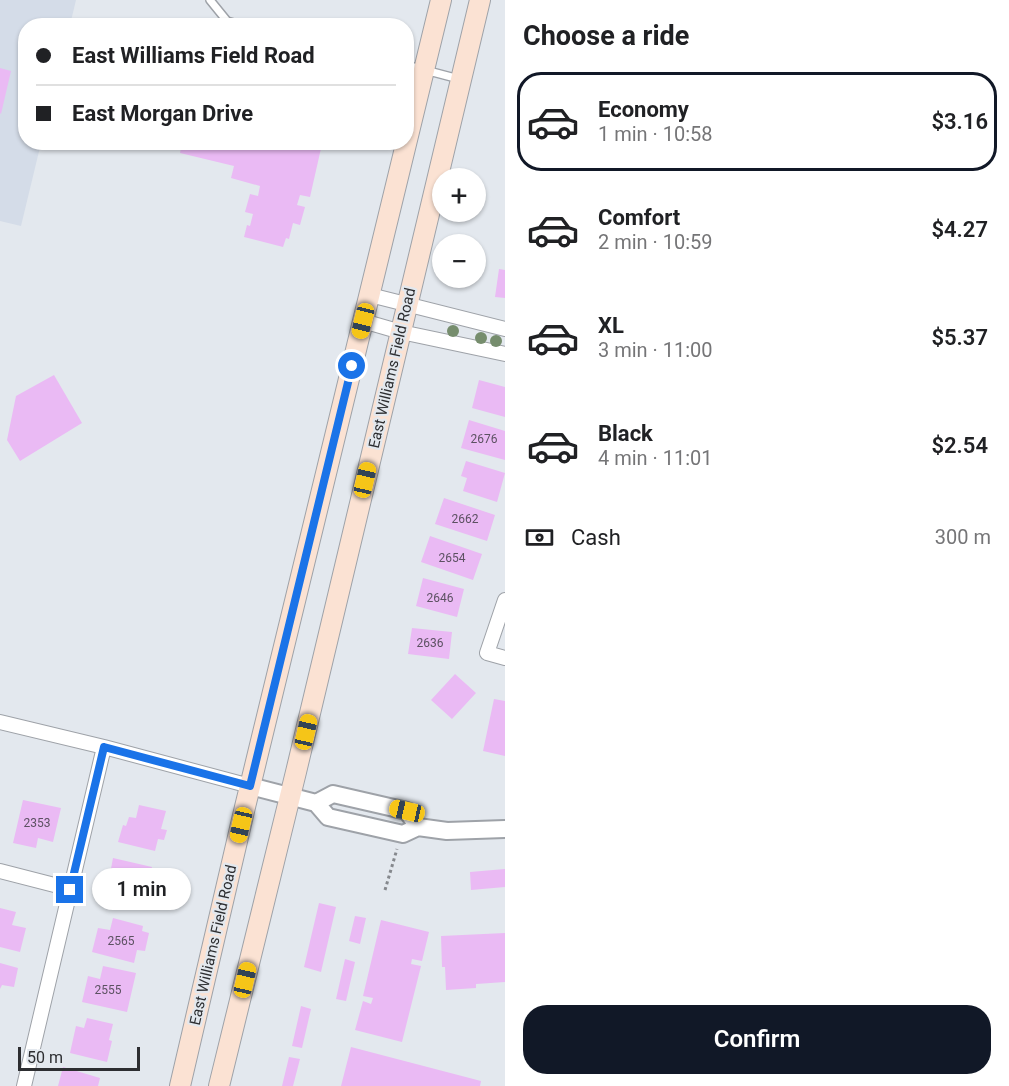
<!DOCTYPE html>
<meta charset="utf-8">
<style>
body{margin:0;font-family:Roboto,sans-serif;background:#f6f6f6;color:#202124;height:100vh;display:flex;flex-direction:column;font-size:22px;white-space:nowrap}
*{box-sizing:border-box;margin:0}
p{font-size:20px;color:#757577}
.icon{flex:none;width:33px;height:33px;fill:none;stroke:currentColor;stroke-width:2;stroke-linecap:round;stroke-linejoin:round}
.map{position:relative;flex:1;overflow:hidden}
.side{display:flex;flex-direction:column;background:#fff;width:504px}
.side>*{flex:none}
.banner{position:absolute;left:18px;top:18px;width:396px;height:132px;border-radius:24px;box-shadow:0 2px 4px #0004;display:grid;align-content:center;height:132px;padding:0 18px;background:#fff}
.controls{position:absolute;left:432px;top:168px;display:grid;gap:12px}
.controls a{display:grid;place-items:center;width:54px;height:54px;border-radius:50%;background:#fff;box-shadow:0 2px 4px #0004;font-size:30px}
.scale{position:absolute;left:18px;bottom:15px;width:122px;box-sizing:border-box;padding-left:6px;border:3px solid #2d2e31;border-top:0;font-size:16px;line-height:21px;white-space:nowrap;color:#2d2e31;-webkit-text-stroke:4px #e3e8ee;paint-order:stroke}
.end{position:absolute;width:27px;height:27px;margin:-14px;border:8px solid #1a73e8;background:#fff;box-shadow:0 0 0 3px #fff}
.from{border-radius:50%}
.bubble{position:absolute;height:42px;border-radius:21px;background:#fff;box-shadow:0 2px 4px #0004;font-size:20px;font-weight:600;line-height:42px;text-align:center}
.car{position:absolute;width:18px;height:36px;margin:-18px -9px;border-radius:8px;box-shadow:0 0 4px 2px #0007;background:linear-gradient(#f5c518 24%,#345 0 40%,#f5c518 0 76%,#345 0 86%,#f5c518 0)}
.banner b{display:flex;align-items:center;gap:21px;height:57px;font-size:22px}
.banner b+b{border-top:2px solid #e0e0e0}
.banner i{width:15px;height:15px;background:#202124}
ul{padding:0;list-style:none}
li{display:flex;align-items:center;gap:18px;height:99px;margin:0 12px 9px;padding:0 6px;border:3px solid transparent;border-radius:24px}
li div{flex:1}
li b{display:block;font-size:22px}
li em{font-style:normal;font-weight:600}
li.current{border-color:#111827}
li>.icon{width:54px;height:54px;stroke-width:1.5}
h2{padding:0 18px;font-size:27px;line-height:72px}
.pay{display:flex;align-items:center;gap:15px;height:66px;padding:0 18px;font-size:22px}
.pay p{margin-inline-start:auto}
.action{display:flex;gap:12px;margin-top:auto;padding:12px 18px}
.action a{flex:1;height:69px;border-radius:24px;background:#111827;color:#fff;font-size:24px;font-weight:600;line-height:69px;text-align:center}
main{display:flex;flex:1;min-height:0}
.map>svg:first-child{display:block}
.built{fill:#d4dce8}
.building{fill:#eabaf4}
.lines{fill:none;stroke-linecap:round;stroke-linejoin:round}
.service-casing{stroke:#9ea2a8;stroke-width:10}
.minor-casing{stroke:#9ea2a8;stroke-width:16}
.tertiary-casing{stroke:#9ea2a8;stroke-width:20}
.secondary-casing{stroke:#9ea2a8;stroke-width:22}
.path{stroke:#85888d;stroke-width:3;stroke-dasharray:3 3;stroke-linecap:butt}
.service{stroke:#fff;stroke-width:7}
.minor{stroke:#fff;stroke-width:14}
.tertiary{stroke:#fff;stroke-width:16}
.secondary{stroke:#fbe2d3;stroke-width:20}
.tree{fill:#768d6d}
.route{stroke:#1a73e8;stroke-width:8}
.labels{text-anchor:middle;stroke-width:4.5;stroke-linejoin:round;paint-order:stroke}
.number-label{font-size:12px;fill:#5c5162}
.street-label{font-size:15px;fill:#2d2e31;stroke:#e3e8ee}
</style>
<main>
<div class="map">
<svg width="505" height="1086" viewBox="0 0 505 1086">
<rect width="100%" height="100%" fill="#e3e8ee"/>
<!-- built -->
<path class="built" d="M0,0H76L70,25L26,26V142L41,143L21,226L0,221Z"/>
<!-- building -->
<path class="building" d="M0,68L11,71L1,114L0,113Z
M182,142L322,144L310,197L300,195L297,205L305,207L300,225L293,223L289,239L286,238L283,247L244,237L247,225L250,226L253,214L245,212L250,194L258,196L260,186L231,178L234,166L180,153Z
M499,269L505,270V298L495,297Z
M54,375L82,423L20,461L7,440L16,396Z
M479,380L505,387V417L472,408Z
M469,420L505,431V460L461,448Z
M466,461L505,473L497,502L463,491L467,478L461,476Z
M444,498L495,515L487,541L435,524Z
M430,536L482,554L473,580L421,562Z
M423,578L464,589L457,617L416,606Z
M412,628L452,632L449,659L408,654Z
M455,674L476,693L452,719L431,700Z
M494,699L505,701V756L483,751Z
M23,800L61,808L53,842L38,838L36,848L13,843Z
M139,805L166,811L161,829L167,830L164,840L158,839L155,851L118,842L123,825L126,826L129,817L136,818Z
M113,858L152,867L149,878L154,880L152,891L146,889L142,904L117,898L120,887L114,885L116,875L110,874Z
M505,869V887L471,890L470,872Z
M319,903L336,907L321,972L304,967Z
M0,908L16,912L12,925L26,928L20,952L0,947Z
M355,916L366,918L360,944L349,941Z
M113,918L143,926L142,931L149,933L145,951L137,950L134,963L92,952L98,928L110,930Z
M381,920L429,932L422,961L412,959L411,964L421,966L402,1042L355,1030L363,1001L371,1004L373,998L363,996Z
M505,933V982L476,984V988L446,990L445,967H442L441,936Z
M345,959L355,962L346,1001L336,999Z
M0,963L18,968L14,987L2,985L0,989Z
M103,966L136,973L127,1012L82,1002L88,976L100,979Z
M301,1006L311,1009L302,1048L292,1046Z
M87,1018L113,1024L109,1040L112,1041L107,1062L70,1053L76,1026L84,1028Z
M351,1047L481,1081L480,1086H341Z
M289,1057L300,1059L293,1086H282Z
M63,1067L100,1078L98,1086H58Z"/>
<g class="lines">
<defs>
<path id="service" d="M210,0L227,21L244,26
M406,65L459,79"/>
<path id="minor" d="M370,295L505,329
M363,321L401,332L505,354
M505,600L487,653L505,658
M0,722L104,747L250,786
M0,871L70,889
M24,1086L104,747"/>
<path id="tertiary" d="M250,786L316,803L328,817L403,834L418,827L447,831L505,829
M316,803L333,794L407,811L418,827"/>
<path id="secondary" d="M180,1086L245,807L441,0
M219,1086L296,772L480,0"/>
</defs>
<!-- service casing -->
<use href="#service" class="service-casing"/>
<!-- minor casing -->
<use href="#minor" class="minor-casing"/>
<!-- tertiary casing -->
<use href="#tertiary" class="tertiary-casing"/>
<!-- secondary casing -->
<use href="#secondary" class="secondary-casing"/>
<!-- path -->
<path class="path" d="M385,890L397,849"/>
<!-- service -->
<use href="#service" class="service"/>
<!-- minor -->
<use href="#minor" class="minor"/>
<!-- tertiary -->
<use href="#tertiary" class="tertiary"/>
<!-- secondary -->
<use href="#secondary" class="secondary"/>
</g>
<!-- trees -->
<g class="tree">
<circle cx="453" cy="331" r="6"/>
<circle cx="481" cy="338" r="6"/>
<circle cx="496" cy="341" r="6"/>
</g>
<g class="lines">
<!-- route -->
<path class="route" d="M70,890L104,747L250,786L352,366"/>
</g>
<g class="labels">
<!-- number labels -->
<g class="number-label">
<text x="484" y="443">2676</text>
<text x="465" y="523">2662</text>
<text x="452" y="562">2654</text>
<text x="440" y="602">2646</text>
<text x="430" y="647">2636</text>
<text x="37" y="827">2353</text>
<text x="121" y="945">2565</text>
<text x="108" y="994">2555</text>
</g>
<!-- street labels -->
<g class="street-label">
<text transform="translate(392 368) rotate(-77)" y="5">East Williams Field Road</text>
<text transform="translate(213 945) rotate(-77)" y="5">East Williams Field Road</text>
</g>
</g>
</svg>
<div class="controls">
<a>+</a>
<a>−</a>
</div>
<div class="scale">50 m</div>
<i class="end from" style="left:352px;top:366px"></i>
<i class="end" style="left:70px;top:890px"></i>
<div class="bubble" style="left:92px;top:868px;width:99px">1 min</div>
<i class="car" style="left:363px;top:321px;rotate:194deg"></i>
<i class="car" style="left:365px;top:480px;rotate:13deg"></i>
<i class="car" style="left:306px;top:732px;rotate:13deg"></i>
<i class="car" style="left:407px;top:811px;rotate:283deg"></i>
<i class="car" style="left:241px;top:825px;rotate:193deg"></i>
<i class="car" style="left:245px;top:980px;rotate:13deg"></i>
<div class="banner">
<b><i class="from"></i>East Williams Field Road</b>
<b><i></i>East Morgan Drive</b>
</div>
</div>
<section class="side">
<h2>Choose a ride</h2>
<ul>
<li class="current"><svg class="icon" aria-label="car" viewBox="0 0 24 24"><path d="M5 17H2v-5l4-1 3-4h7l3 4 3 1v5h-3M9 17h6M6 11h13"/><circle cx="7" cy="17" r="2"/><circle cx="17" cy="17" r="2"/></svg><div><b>Economy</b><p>1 min · 10:58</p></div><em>$3.16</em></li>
<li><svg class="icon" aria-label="car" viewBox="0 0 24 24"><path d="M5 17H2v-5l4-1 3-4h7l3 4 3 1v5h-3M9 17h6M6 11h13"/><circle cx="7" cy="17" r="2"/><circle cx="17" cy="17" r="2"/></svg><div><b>Comfort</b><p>2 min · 10:59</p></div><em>$4.27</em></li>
<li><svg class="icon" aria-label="car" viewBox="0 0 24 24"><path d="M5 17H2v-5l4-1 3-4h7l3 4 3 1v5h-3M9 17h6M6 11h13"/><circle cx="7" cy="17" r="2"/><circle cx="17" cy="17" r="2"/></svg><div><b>XL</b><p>3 min · 11:00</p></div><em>$5.37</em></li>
<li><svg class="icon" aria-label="car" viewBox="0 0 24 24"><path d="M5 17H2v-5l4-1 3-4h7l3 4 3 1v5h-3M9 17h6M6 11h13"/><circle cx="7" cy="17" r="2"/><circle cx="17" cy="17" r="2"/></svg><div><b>Black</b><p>4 min · 11:01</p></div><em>$2.54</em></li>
</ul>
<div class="pay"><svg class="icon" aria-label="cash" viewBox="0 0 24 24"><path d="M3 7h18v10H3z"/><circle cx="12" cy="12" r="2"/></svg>Cash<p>300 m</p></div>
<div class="action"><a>Confirm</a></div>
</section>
</main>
